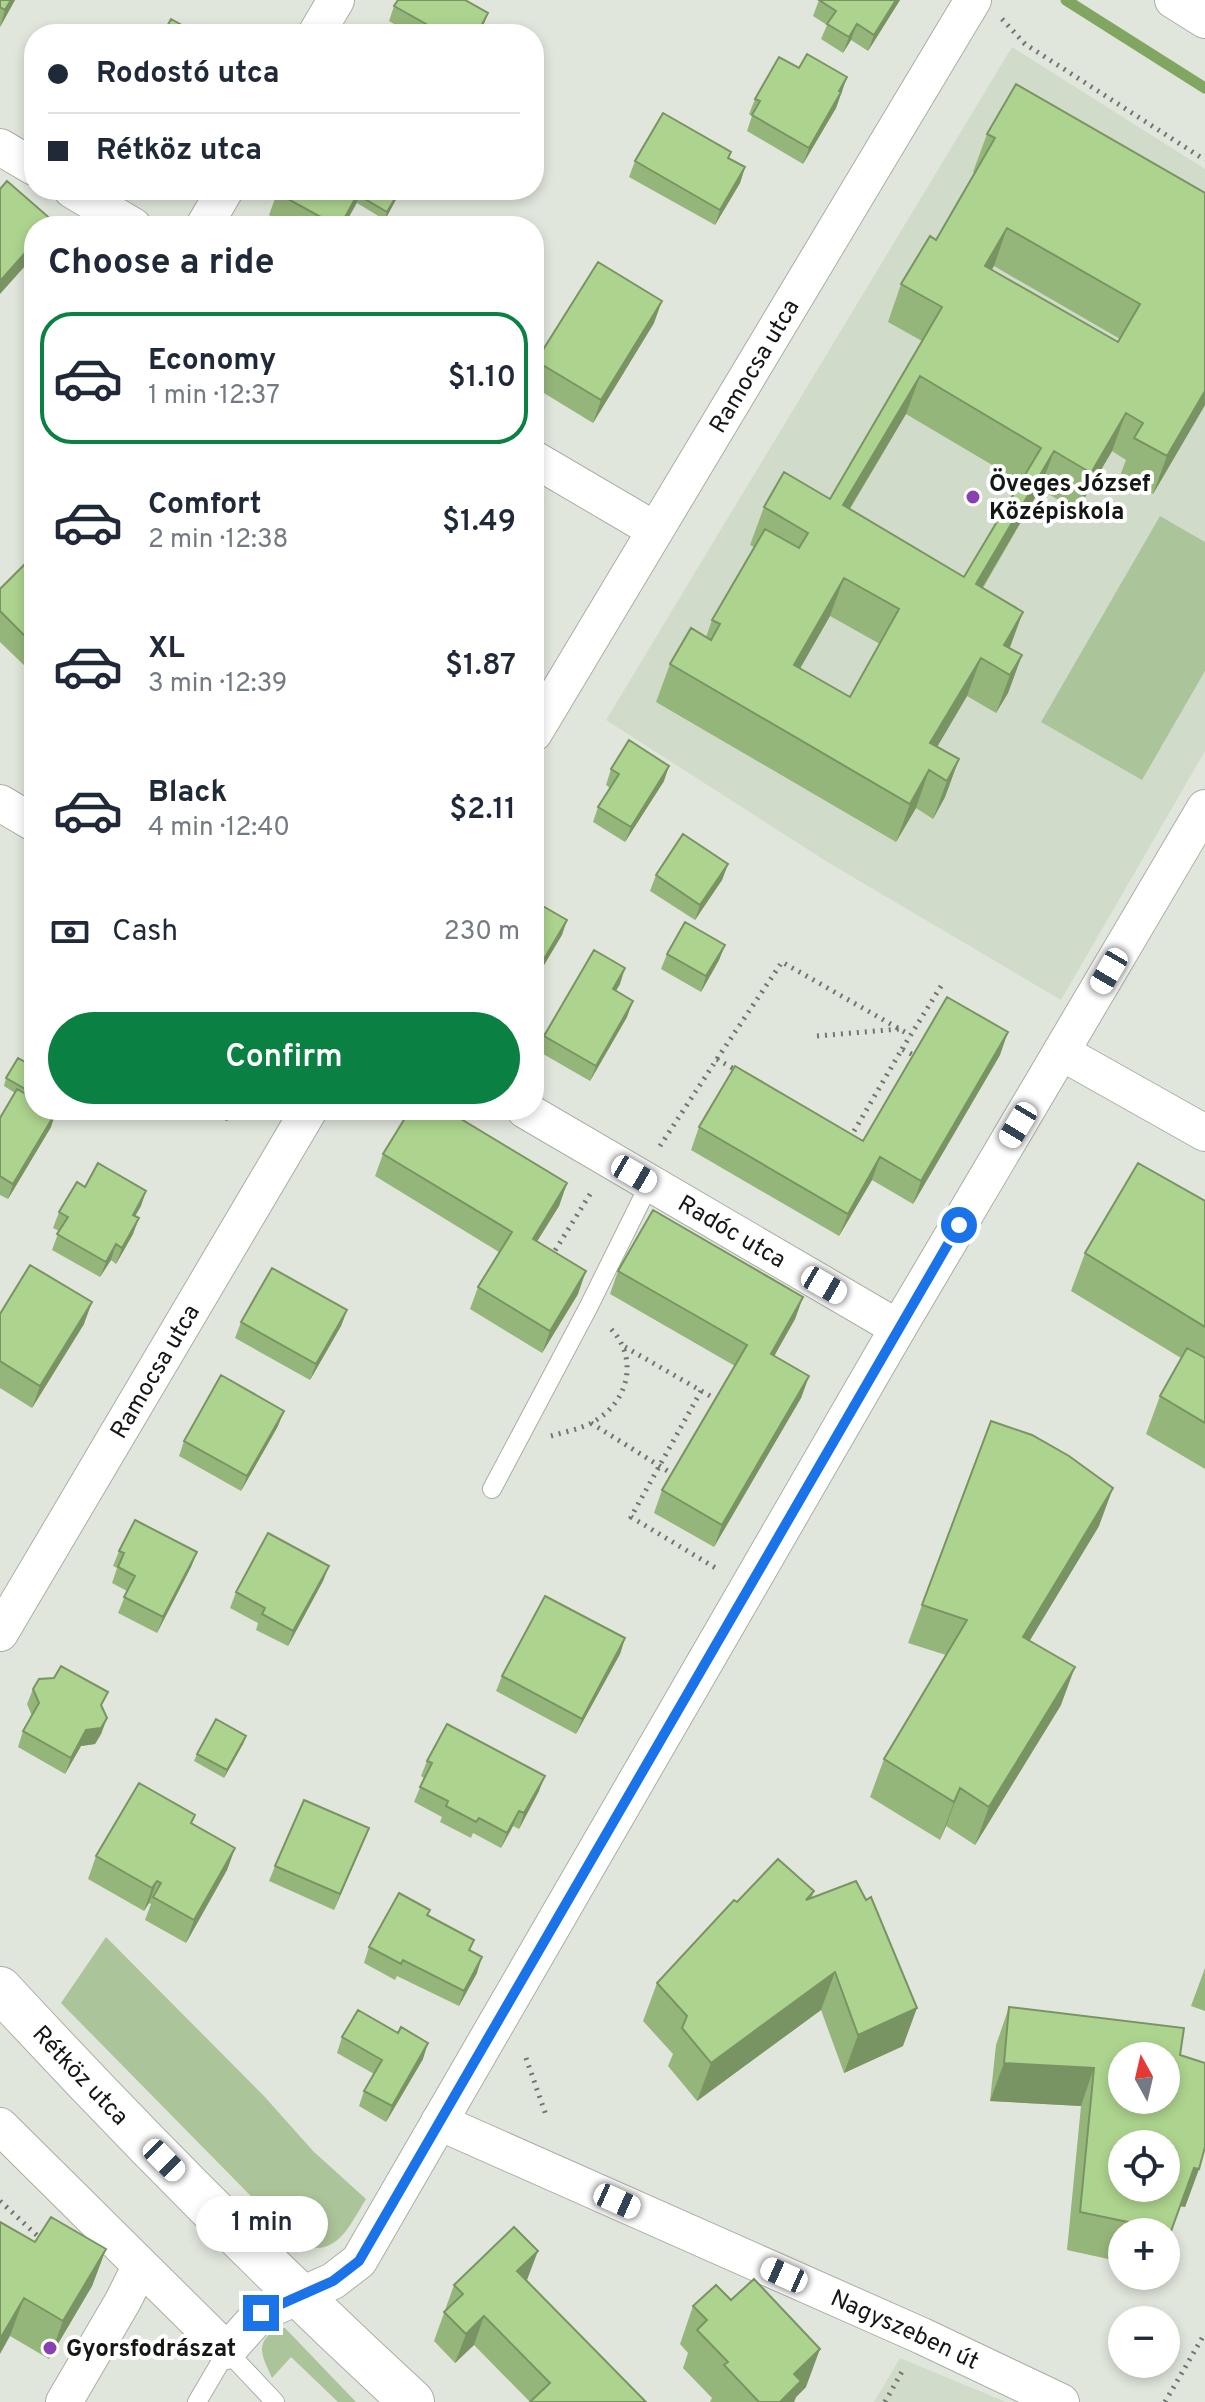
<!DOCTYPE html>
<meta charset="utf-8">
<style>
body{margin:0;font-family:Overpass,sans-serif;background:#f2f2f3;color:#1f2937;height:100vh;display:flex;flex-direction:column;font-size:30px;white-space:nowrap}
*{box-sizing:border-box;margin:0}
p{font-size:26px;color:#747a83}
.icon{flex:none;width:44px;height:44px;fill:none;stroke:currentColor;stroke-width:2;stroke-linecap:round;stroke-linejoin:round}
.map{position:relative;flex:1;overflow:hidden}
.drawer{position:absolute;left:24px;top:216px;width:520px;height:904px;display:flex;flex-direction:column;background:#fff;border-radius:32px;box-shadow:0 4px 12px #0003}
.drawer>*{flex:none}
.banner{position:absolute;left:24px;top:24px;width:520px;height:176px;border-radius:32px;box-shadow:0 4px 12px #0003;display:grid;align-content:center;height:176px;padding:0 24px;background:#fff}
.needle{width:52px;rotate:352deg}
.controls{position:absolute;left:1108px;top:2042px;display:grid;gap:16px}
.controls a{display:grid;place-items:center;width:72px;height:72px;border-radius:50%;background:#fff;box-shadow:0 4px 12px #0003;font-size:40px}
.end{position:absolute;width:36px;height:36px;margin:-18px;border:10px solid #1a73e8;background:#fff;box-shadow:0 0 0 4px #fff}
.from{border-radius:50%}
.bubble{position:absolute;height:56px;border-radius:28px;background:#fff;box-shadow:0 4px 12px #0003;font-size:26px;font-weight:600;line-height:56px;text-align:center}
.car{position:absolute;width:24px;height:48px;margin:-24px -12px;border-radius:10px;box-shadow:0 0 6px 2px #0007;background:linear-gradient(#fff 24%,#345 0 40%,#fff 0 76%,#345 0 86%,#fff 0)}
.banner b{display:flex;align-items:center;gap:28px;height:76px;font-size:30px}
.banner b+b{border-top:2px solid #e0e1e3}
.banner i{width:20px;height:20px;background:#1f2937}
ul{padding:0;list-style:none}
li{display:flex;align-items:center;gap:24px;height:132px;margin:0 16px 12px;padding:0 8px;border:4px solid transparent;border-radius:32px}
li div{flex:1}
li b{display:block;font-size:30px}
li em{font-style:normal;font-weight:600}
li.active{border-color:#0b8043}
li>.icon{width:72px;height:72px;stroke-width:1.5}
h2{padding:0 24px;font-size:36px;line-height:96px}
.pay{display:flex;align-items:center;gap:20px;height:88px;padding:0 24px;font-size:30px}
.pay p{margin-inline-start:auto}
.primary-button{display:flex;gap:16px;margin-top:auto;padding:16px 24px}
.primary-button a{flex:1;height:92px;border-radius:48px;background:#0b8043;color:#fff;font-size:32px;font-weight:600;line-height:92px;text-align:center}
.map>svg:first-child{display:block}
.built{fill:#d1dbca}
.green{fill:#acc49a}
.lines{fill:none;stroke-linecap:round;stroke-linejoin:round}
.stream{stroke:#81a661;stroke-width:11}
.service-casing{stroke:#a9afa5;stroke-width:20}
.minor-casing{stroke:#a9afa5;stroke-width:38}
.tertiary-casing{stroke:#a9afa5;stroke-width:46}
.path{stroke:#737670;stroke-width:5;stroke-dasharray:2 6;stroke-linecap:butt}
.service{stroke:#fff;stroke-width:18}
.minor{stroke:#fff;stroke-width:36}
.tertiary{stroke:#fff;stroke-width:44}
.wall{fill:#95b67a;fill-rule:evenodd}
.shaded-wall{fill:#799463}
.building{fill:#add48e;stroke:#799463;stroke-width:2;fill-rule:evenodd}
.route{stroke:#1a73e8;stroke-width:10}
.poi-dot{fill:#8a40b1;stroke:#fff;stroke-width:3}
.labels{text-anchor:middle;stroke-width:8;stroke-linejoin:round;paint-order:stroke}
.street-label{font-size:24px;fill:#151714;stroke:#fff}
.poi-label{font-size:24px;font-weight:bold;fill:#151714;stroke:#fff;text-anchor:start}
</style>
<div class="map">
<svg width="1205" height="2402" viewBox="0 0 1205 2402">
<rect width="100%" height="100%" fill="#e1e6dc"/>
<!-- built -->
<path class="built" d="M1012,47L1205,169V751L1061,1000L829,863L606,720Z
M900,2358L1006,2402H874Z"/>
<!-- green -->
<path class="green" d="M1160,516L1205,542V671L1142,780L1041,722Z
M106,1937L264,2096L313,2151L366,2199C349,2226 336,2261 297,2243L61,2003Z
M279,2328H285L356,2402H338L291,2357L272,2378C262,2356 253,2342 279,2328Z"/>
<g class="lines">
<!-- stream -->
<path class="stream" d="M1066,0L1205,88"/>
<defs>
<path id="service" d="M492,1489L588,1308L642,1199
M197,2402L227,2351L275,2402"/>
<g id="minor">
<path d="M1173,0L1205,20"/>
<path d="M316,34L336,0"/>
<path d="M0,147L34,167"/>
<path d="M72,190L133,226"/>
<path d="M204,226L225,190"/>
<path d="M534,459L655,530"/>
<path id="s1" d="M534,733L973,0"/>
<path d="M0,803L34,823"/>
<path d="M1061,1052L1205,1133"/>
<path id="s2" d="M525,1110L898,1328"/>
<path id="s3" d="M0,1633L309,1110"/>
<path id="s4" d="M439,2122L922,2336L1061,2402"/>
<path d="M0,2126L227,2351L261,2313L333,2281L359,2261L898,1328L1205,808"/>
<path d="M64,2402L123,2301L140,2267"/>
</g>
<g id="tertiary">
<path id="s5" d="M0,1989C132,2132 269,2270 412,2402"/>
</g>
</defs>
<!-- service casing -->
<use href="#service" class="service-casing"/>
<!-- minor casing -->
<use href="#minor" class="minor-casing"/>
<!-- tertiary casing -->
<use href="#tertiary" class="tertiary-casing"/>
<!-- path -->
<path class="path" d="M1002,19L1025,44L1205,160
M817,1036L899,1029
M902,1049L943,983
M717,1059L782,962L910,1035
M850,1138L902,1049L917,1057
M660,1146L717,1059L739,1072
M551,1257L592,1191
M625,1347L719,1401
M701,1391L631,1517L719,1570
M591,1423L674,1475
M551,1436C564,1432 581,1429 593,1422C629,1402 640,1357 609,1327
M526,2058L547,2118
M0,2201L43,2241
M885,2402L904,2368
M1165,2402L1205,2333"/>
<!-- service -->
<use href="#service" class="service"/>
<!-- minor -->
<use href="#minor" class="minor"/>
<!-- tertiary -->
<use href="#tertiary" class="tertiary"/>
</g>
<!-- wall -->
<path class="wall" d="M0,0H15L0,27Z
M819,0H900L868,51L851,40L843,53L821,39L827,25L813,16Z
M394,6L483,29L480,34H411L389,21Z
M799,68L847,77L836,108L803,164L747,131L752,116L749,114L755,99Z
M987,134L1205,193V405L1153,494L1120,476L1126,460L1112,451L1077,511L1040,489L983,588L1010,648L1022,655L1008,693L996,713L967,696L937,747L959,759L945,797L933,819L916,808L896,842L656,702L670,664L706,637L712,620L754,547L750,545L764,507L830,499L922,341L888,322L901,284L936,240L975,173L973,172ZM994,266L1120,339L1118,342L991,269ZM906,414L1021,482L964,577L850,509ZM830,616L880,644L850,697L800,669Z
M729,158L745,167L740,183L715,225L629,177L635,161Z
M401,190L385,220L357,203L344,226H288L269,215L277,193Z
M654,323L593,423L534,387V368L536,361Z
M34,555V665L29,670L0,642V589Z
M611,769L664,781L625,842L593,822L598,807L610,788L606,785Z
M728,864L722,880L695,920L650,891L656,875Z
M725,945L719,960L701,992L661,969L667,954Z
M620,984L616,991L627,1017L590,1081L538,1051L544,1036Z
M1000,1055L913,1204L872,1180L839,1236L691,1150L699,1127L863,1141Z
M34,1067V1110L51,1127L8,1199L0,1195V1118L15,1093L4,1086L6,1078Z
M199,1110H242L238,1116L226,1121L218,1116L210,1120L200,1115Z
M383,1154L567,1183L559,1206L537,1241L578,1294L542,1353L470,1309L478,1287L499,1252L375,1176Z
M85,1187L141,1206L135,1216L133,1234L116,1264L111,1260L100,1277L52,1250L59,1231L53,1228L59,1212Z
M1205,1201V1469L1146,1434L1160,1396L1181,1358L1071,1291L1085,1253Z
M618,1271L803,1297L795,1319L774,1356L809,1376L801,1398L714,1547L654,1513L662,1490L735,1366L610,1294Z
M347,1310L341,1326L310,1380L235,1338L241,1322Z
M0,1314L84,1324L32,1408L0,1388Z
M278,1426L241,1491L179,1456L184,1441Z
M1099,1526L1029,1641L1061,1705L975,1845L946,1826L940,1840L870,1797L884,1759L946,1655L908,1643L922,1605Z
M119,1551L197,1552L191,1567L157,1633L118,1613L127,1591L112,1583L117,1568L113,1566Z
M329,1566L323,1581L288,1646L256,1630L258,1623L230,1608L236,1592Z
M625,1638L620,1654L576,1734L496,1691L502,1676Z
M33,1689L102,1708L107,1718L101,1734L95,1744L81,1746L65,1774L18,1747L23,1731L32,1716L27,1704Z
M246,1736L243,1744L224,1778L194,1761L197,1754Z
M427,1761L539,1791L519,1829L513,1826L501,1848L473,1833L471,1838L440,1822L442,1817L414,1802L424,1778L421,1776Z
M192,1824L235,1848L227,1870L186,1943L145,1920L151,1904L149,1903L144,1911L88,1879L96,1856Z
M369,1828L334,1910L269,1881L275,1866Z
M814,1891L812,1897L903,2046L844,2073L821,2010L697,2101L668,2066L673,2054L643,2021L657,1983L737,1902Z
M430,1910L428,1916L474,1940L470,1950L477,1973L459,2006L397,1976L395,1980L364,1963L369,1947Z
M1205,1968V2011L1191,2006Z
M1009,2007L1180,2055L1199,2169L1185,2207L1180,2206L1166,2245V2232H1122V2262L1067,2250L1081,2106L990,2101L996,2045Z
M342,2037L423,2059L386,2122L359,2106L364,2091L374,2074L337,2053Z
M35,2242L106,2249L92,2286L49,2359L10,2336Z
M527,2280L526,2281L646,2402H530L474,2345L455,2363L434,2341L454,2285Z
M693,2306L806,2387L796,2397L794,2402H710L712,2398L683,2368L688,2353L680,2344Z"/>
<!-- shaded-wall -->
<path class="shaded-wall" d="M11,0H15L0,27L5,10Z
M896,0H900L868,51L874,35Z
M488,13L480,34H477Z
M857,24L851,40L843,53L849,37Z
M847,77L836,108L803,164L809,148Z
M745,167L740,183L715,225L720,210Z
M360,190H364L360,196L344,226H340Z
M400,190H401L385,220L387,212Z
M1007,228L994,266L972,304L985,266Z
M34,243V256L0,294V281Z
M662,301L654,323L593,423L601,400Z
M920,376L906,414L829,543L843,505Z
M1205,391V405L1153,494L1167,456Z
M1126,413L1112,451L1077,511L1091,473Z
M1054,451L1040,489L962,622L976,584Z
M543,499L538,514L534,520V514Z
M844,578L830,616L780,703L794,665Z
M1023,612L1009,650L1004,645Z
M1022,655L1008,693L996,713L1010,675Z
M34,657V665L29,670Z
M981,658L967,696L917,781L930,743Z
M959,759L945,797L933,819L947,781Z
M669,766L664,781L625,842L631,827Z
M929,770L916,808L896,842L910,804Z
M728,864L722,880L695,920L700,905Z
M567,920L562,935L534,982V976Z
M725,945L719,960L701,992L706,976Z
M625,968L620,984L607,1005L613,989Z
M633,1001L627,1017L590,1081L596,1066Z
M1008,1032L1000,1055L913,1204L921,1181Z
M213,1110H221L218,1116L210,1120Z
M230,1110H242L238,1116L226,1121Z
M56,1112L51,1127L8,1199L13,1184Z
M880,1157L872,1180L839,1236L848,1214Z
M567,1183L559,1206L525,1261L533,1239Z
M146,1191L141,1206L127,1230L133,1215Z
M139,1218L133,1234L116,1264L122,1248Z
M116,1244L111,1260L100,1277L106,1262Z
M586,1271L578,1294L542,1353L550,1331Z
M803,1297L795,1319L763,1376L771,1354Z
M92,1302L84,1324L32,1408L40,1386Z
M347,1310L341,1326L310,1380L316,1364Z
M809,1376L801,1398L714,1547L722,1525Z
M284,1411L278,1426L241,1491L247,1476Z
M1113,1488L1099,1526L1009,1675L1023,1637Z
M197,1552L191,1567L157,1633L163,1617Z
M329,1566L323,1581L288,1646L293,1631Z
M625,1638L620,1654L576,1734L582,1719Z
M1075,1667L1061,1705L975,1845L989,1807Z
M107,1718L101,1734L95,1744L81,1746L65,1774L71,1758L86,1730Z
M246,1736L243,1744L224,1778L227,1770Z
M545,1776L539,1791L519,1829L524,1813Z
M960,1788L946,1826L940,1840L954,1802Z
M519,1811L513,1826L501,1848L507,1833Z
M369,1828L363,1843L334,1910L340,1894Z
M235,1848L227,1870L186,1943L194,1920Z
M157,1881L149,1903L144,1911L152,1888Z
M482,1957L477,1973L459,2006L464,1991Z
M835,1972L821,2010L697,2101L711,2063Z
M917,2008L903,2046L844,2073L858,2035Z
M428,2043L423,2059L386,2122L392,2106Z
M1004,2063L1094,2068L1081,2106L990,2101Z
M1194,2168L1199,2169L1185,2207L1180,2206Z
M106,2249L92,2286L49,2359L63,2321Z
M538,2251L527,2280L506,2299L517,2271Z
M24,2298L10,2336L0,2354V2339Z
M484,2316L474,2345L455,2363L466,2334Z
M820,2349L806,2387L796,2397L794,2402H780L794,2374Z"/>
<!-- building -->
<path class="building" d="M0,0H11L5,10L0,7Z
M398,0H465L488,13L477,34H444L394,6Z
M819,0H896L874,35L857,24L849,37L827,24L836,11Z
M171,19L198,34H163Z
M807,54L847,77L839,91L841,92L809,148L752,115L760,101L755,99L779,57L799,68Z
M1016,84L1205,193V391L1167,456L1134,438L1143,423L1126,413L1091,473L1054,451L976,584L1023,612L1004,645L1022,655L1010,675L981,658L930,743L959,759L947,781L929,770L910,804L670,664L691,628L711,640L720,624L712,620L765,529L799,548L808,533L764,507L784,472L830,499L942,307L901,284L930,236L936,240L995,138L987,134ZM1007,228L1140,304L1118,342L985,266ZM920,376L1041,448L964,577L843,505ZM844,578L899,609L850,697L794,665Z
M663,113L731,152L728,158L745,167L720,210L635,161Z
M7,181L53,221L49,226H34V243L0,281V189Z
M278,190H360L340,226H337L277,193Z
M363,190H400L387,212L360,196Z
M598,262L662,301L601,400L536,361Z
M534,493L543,499L534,514Z
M34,555V645L0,611V589Z
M629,740L669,766L631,827L598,807L619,774L611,769Z
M683,834L728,864L700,905L656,875Z
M534,901L567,920L534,976Z
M685,922L725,945L706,976L667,954Z
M594,950L625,968L613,989L633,1001L596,1066L544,1036Z
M947,997L1008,1032L921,1181L880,1157L848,1214L699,1127L735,1066L863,1141Z
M18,1058L34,1067V1094L6,1078Z
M17,1089L34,1099V1110H53L56,1112L13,1184L0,1176V1118Z
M410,1110H446L567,1183L533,1239L586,1271L550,1331L478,1287L512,1232L383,1154Z
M98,1163L146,1191L133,1215L139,1218L122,1248L116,1244L106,1262L57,1234L68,1217L59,1212L77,1182L85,1187Z
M1138,1163L1205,1201V1327L1085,1253Z
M653,1210L803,1297L771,1354L809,1376L722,1525L662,1490L747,1345L618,1271Z
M30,1265L92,1302L40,1386L0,1361V1314Z
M272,1268L347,1310L316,1364L241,1322Z
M1187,1348L1205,1358V1423L1160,1396Z
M221,1375L284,1411L247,1476L184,1441Z
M991,1421L1032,1435L1069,1456L1113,1488L1023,1637L1075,1667L989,1807L960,1788L954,1802L884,1759L967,1620L922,1605Z
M135,1520L197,1552L163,1617L124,1597L135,1576L118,1567L124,1553L119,1551Z
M268,1533L329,1566L293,1631L262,1614L265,1608L236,1592Z
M545,1596L625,1638L582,1719L502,1676Z
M61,1666L108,1692L101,1705L107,1718L101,1728L86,1730L71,1758L23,1731L39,1703L33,1689L39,1679L54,1678Z
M216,1719L246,1736L227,1770L197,1754Z
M447,1724L545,1776L524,1813L519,1811L507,1833L479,1818L476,1822L446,1806L448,1801L420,1787L432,1763L427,1761Z
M139,1783L195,1815L191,1823L235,1848L194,1920L153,1897L161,1883L157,1881L152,1888L96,1856Z
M304,1800L369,1828L340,1894L275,1866Z
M778,1859L814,1891L806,1900L856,1881L866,1900L871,1897L917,2008L858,2035L835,1972L711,2063L682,2028L687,2016L657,1983L734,1900L737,1902Z
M399,1893L430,1910L427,1915L474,1940L469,1950L482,1957L464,1991L403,1960L401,1964L369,1947Z
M1009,2007L1184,2028L1180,2055L1205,2063V2147L1199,2169L1194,2168L1171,2231L1080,2212L1094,2068L1004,2063ZM1122,2056H1166V2100H1122ZM1122,2144H1166V2188H1122Z
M358,2010L398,2033L401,2027L428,2043L392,2106L364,2091L382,2060L342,2037Z
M51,2217L106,2249L63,2321L24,2298L0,2339V2222L35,2242Z
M514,2227L538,2251L517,2271L646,2402H530L550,2383L484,2316L466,2334L444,2312L463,2294L454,2285Z
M754,2279L820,2349L794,2374L801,2381L780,2402H759L724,2365L728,2362L697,2330L707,2320L693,2306L716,2285L731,2300Z"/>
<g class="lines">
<!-- route -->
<path class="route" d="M261,2313L333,2281L359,2261L959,1225"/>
</g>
<!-- markers -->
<g class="poi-dot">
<circle cx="973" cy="497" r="8"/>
<circle cx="50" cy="2348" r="8"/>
</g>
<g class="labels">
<!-- street labels -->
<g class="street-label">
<text dy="8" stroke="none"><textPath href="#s1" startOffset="428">Ramocsa utca</textPath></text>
<text dy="8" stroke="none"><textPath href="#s2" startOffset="240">Radóc utca</textPath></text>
<text dy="8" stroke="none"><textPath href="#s3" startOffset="304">Ramocsa utca</textPath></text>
<text dy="8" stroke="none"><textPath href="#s5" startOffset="118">Rétköz utca</textPath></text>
<text dy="8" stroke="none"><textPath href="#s4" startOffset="510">Nagyszeben út</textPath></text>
</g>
<!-- poi labels -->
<g class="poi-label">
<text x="989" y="491">Öveges József<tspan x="989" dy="28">Középiskola</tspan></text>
<text x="66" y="2356">Gyorsfodrászat</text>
</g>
</g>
</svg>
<div class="controls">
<a><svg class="needle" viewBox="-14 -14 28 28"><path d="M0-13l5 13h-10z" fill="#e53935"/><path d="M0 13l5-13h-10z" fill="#747a83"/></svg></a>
<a><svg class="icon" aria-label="locate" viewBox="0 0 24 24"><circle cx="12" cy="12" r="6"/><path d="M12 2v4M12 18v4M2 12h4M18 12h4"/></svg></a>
<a>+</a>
<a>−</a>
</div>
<i class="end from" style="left:959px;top:1225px"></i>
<i class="end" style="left:261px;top:2313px"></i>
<div class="bubble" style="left:196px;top:2196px;width:132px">1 min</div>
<i class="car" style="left:1109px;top:971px;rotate:210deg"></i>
<i class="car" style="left:1018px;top:1125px;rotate:211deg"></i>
<i class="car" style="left:634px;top:1174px;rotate:120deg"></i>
<i class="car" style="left:824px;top:1285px;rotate:120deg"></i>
<i class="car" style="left:164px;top:2160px;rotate:135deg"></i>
<i class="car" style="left:617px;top:2201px;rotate:114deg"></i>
<i class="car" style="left:784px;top:2275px;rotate:294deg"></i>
<div class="banner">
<b><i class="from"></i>Rodostó utca</b>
<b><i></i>Rétköz utca</b>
</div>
<section class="drawer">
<h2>Choose a ride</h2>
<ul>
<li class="active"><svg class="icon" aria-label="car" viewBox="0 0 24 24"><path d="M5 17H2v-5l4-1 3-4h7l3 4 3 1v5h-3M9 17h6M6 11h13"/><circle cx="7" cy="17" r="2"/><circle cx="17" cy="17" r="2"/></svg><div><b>Economy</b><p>1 min · 12:37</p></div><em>$1.10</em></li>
<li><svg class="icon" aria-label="car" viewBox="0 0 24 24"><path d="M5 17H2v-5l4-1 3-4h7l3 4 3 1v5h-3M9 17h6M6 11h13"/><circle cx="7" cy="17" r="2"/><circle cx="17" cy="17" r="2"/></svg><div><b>Comfort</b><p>2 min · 12:38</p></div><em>$1.49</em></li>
<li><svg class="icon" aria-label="car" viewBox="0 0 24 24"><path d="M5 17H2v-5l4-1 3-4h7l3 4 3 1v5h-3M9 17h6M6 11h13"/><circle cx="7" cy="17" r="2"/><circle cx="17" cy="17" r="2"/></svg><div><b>XL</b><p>3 min · 12:39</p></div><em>$1.87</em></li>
<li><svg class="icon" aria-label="car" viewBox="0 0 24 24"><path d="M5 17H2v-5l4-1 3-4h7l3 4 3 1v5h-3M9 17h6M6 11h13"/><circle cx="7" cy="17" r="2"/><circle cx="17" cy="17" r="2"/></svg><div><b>Black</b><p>4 min · 12:40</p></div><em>$2.11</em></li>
</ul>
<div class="pay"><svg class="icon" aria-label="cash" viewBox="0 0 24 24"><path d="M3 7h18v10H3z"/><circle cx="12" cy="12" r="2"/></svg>Cash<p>230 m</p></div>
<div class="primary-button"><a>Confirm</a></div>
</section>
</div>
